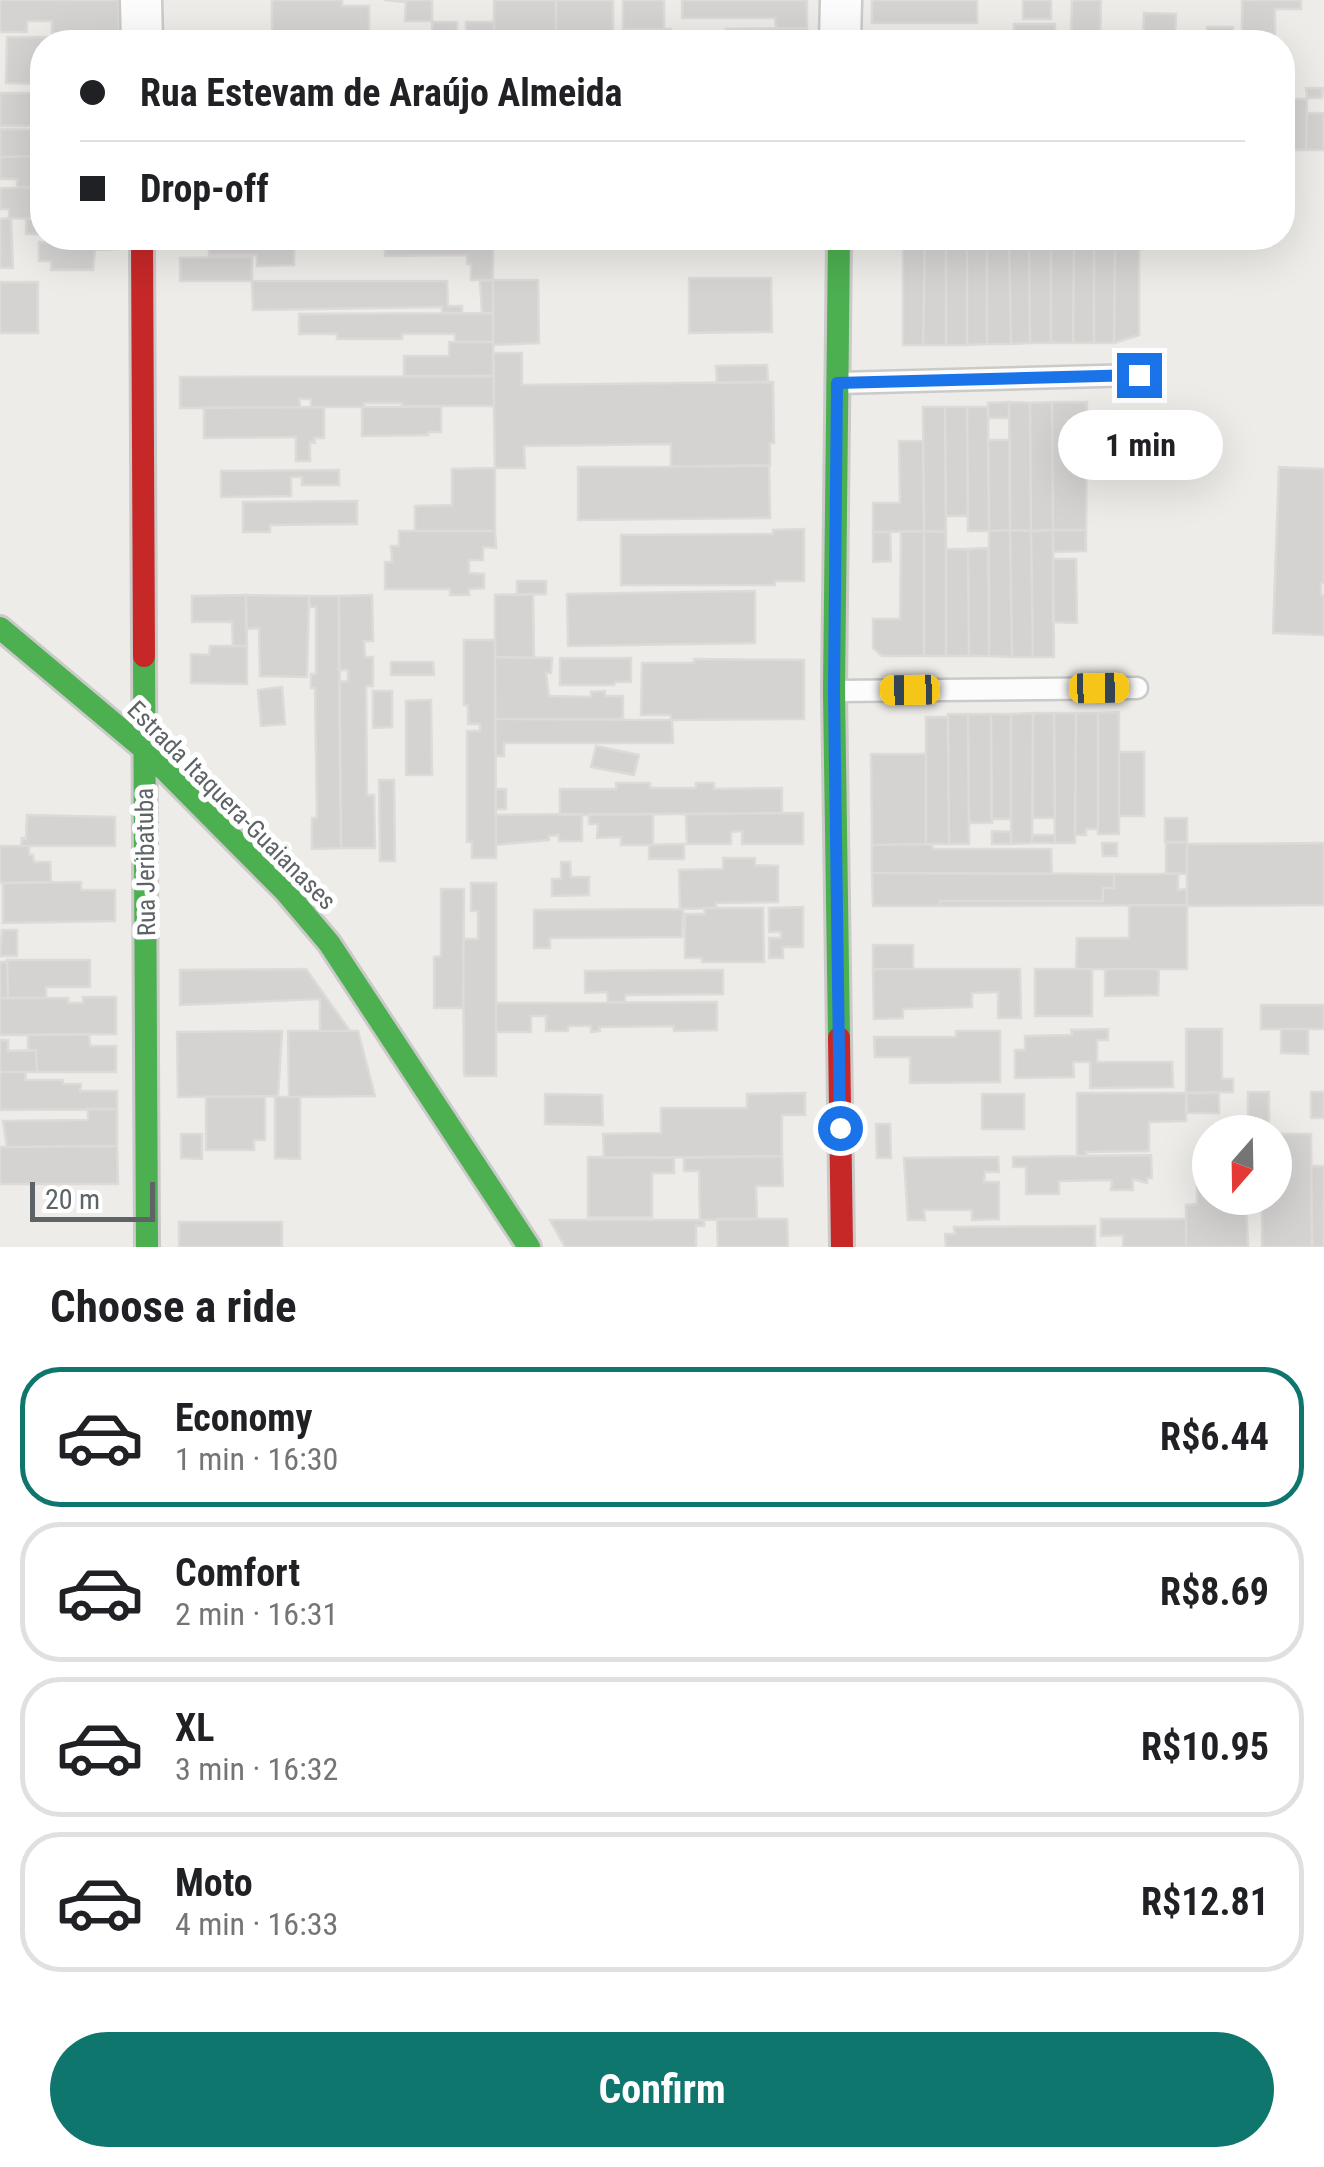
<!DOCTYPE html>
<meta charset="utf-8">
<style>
body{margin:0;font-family:"Roboto Condensed",sans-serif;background:#f6f6f6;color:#202124;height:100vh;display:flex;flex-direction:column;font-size:38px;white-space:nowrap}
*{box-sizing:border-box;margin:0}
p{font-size:32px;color:#757577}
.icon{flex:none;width:55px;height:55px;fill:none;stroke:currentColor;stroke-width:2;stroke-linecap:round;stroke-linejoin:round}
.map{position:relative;height:1247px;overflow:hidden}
.panel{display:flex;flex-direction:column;background:#fff;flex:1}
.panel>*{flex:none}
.hud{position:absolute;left:30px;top:30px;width:1265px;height:220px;border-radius:40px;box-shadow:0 10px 40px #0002;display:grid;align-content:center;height:220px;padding:0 50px;background:#fff}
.needle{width:65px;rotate:200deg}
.fabs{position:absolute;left:1192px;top:1115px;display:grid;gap:20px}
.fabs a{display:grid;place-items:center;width:100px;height:100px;border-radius:50%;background:#fff;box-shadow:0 10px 40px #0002;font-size:50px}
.scale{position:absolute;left:30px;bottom:25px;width:125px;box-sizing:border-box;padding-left:10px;border:5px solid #5e6466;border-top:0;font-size:28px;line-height:35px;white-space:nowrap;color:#5e6466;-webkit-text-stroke:8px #fff;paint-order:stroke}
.end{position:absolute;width:45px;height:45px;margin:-22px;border:12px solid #1a73e8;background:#fff;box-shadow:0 0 0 5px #fff}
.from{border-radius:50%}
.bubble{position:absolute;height:70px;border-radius:35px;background:#fff;box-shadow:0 10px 40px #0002;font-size:32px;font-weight:700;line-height:70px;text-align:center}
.car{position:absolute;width:30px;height:60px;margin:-30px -15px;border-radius:12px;box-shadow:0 0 8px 2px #0007;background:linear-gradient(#f5c518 24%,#345 0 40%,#f5c518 0 76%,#345 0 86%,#f5c518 0)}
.hud b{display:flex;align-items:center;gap:35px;height:95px;font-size:38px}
.hud b+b{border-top:2px solid #e0e0e0}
.hud i{width:25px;height:25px;background:#202124}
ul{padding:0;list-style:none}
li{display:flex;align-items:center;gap:30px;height:140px;margin:0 20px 15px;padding:0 30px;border:5px solid #e0e0e0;border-radius:40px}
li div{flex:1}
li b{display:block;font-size:38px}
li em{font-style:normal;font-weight:700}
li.on{border-color:#0f766e}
li>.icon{width:90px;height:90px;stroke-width:1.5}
h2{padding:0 50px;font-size:45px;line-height:120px}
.primary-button{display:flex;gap:20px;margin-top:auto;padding:20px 50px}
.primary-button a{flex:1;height:115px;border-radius:60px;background:#0f766e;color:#fff;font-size:40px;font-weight:700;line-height:115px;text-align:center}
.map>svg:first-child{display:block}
.building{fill:#d5d3d2;stroke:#dddad8;stroke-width:2.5}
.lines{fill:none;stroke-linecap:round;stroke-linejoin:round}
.lane-casing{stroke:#cacac9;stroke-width:25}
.street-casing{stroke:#cacac9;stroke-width:45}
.fast-casing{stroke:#cacac9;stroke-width:28}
.jam-casing{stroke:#cacac9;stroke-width:28}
.lane{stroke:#fcfcfc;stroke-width:20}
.street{stroke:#fcfcfc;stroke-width:40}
.fast{stroke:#4caf50;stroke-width:22}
.jam{stroke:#c62828;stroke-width:22}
.route{stroke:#1a73e8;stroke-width:12}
.labels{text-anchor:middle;stroke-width:10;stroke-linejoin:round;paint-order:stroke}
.street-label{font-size:25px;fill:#5e6466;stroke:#fff}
</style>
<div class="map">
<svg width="1324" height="1247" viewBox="0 0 1324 1247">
<rect width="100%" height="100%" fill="#eeece9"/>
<!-- building -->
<path class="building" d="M0,0H119V34L52,33V21H27V32H0Z
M272,0H342V6H369V32H272Z
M384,0H432V21H405L406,2Z
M494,0H556V42H494Z
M556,0H613V35L606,34V41L573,36V42H556Z
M623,0H664V29H623Z
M682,0H807V28H776L775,18H682Z
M872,0H977V23H872Z
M1023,0H1051V19H1023Z
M1072,0H1101L1100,42L1071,40Z
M1242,0H1301V9H1275V34H1242Z
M1144,13L1176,14L1175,42H1143Z
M432,22H457V42H432Z
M466,22H494V42H466Z
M1014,24H1055V42H1014Z
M1207,27H1233L1232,42H1207Z
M807,28V42H714V36H727L726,29Z
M623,29H671V38H664V42H623Z
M335,32H369V42H335Z
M62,33L119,34V42H42V84L6,83L7,37H62Z
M212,36L294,37V42H303H212Z
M1306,88H1323L1322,98H1307Z
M0,93H42V126H0Z
M1282,99H1307L1306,150H1282Z
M1307,113H1324V150H1306Z
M0,129L42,130V156L0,157Z
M42,156V187H17V179H0V157Z
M42,187L40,219L9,218V209H0V188Z
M11,218L13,268H0V219Z
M26,219H42V234H26Z
M45,238H118V249L95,250L93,270H51V261H39V242L45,243Z
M180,238H294V265L257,266V255H209V243L180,244Z
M385,238H493V280H471V264H467V255L385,256Z
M903,238H925L923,345H903Z
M925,238H946V345H923Z
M946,238H967V345H946Z
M967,238H987V344L967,345Z
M987,238H1009L1011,344H987Z
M1009,238H1029L1030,343L1011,344Z
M1029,238H1051V343H1030Z
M1051,238H1074L1073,343H1051Z
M1074,238H1094V343H1073Z
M1094,238H1115L1114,343H1094Z
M1115,246H1139V335L1114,343Z
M252,257V281H180V258Z
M689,278H771L772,332L689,333Z
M493,280V313H482L480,281Z
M493,280H538L539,343L493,345Z
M252,281H447L448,306H462V313H442V307L253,310Z
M0,282H38V333H0Z
M493,313V342H455V334H402V339H337V334H299V314Z
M449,342H493L494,376H404V356H449Z
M493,353H522V385L773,382L774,443H770V465L671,467V444L524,446L525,468H495Z
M767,365L768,382L717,383L716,366Z
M494,376V406H402V403H364V407H311V399H299L300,407L180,408V377Z
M1009,402V418H988V403Z
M1009,402L1030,403L1031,531L1010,530Z
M1052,402L1053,530L1031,531L1030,403Z
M1052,402H1087L1086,530H1053Z
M324,407V438H314L315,443L310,442V461H296V437L204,438V408Z
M362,407H441V432H428V435L362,436Z
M923,407H945L946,532L924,531Z
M945,407H967L968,516H946Z
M967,407H988L989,531H968Z
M988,440H1010V530L989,531Z
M899,441H923L924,531L873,532V503H900Z
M769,466L770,518L578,520V467Z
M1279,467L1324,469V583H1321V595L1324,596V635L1273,633Z
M495,468V531H415V506L452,505V469Z
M339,470V485H302V477H291V496L221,497V471Z
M357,501V524L270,525V532H243V502Z
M804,529V581H775V585H621V535L773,534V530Z
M1010,530L1012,657L989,656V531Z
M1010,530L1031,531L1033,657H1012Z
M1053,530H1086V551L1053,552Z
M1053,530L1054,657H1033L1031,531Z
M399,531H495L496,548L483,547V560H469V573L484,574V588L469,589V595H450V589H385V562H392L391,546H399Z
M924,531V656H882L873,648V619H900L901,532Z
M924,531L946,532V656H924Z
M873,532H890L891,561L873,562Z
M988,548L989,656H969L968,549Z
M946,549H968L969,656H946Z
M1053,559H1076L1077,623L1053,622Z
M517,581H546V594L517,595Z
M755,591V643L568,646L567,594Z
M533,594L534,658L495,657V595Z
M246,595L309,596L307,677L260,676L259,628L246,629Z
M246,595L247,646H233L232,622H192V596Z
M372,595L373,641H364L365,657H373V686H366L367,795H374L375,848H341L339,682L348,681V670H339V596Z
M309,596H339L341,848L312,849V818H317L315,688H311V674H316V607H310Z
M464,640H495L496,858H472V842H467V731H480V724H468V705H464Z
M210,646H247V684L191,683V654L209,655Z
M495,657L552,658L551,673H546L549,696L591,697V692L605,691V696H623V719H495Z
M560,658H631V682H615L614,685H560Z
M694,659L804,660V719L671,720V715H641L642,663H694Z
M391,662H433L434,675H391Z
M282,687L285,724L261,726L258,690Z
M373,691H392V727L373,728Z
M431,700L432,775H406V701Z
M1119,712V834H1098V713Z
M1033,713H1054L1055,818H1033Z
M1033,713L1032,843L1011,844V714Z
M1054,713H1076L1075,843H1055Z
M1076,713H1098V829H1086V835H1075Z
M948,714H968L969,844H949Z
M968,714H991L992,823H969Z
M991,714H1011V819H991Z
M926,717H948L949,844H926Z
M495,719L672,720L673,743H504V756H495Z
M596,746L639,755L634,775L591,767Z
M1119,752H1144V816H1119Z
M871,754H926V844L872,845Z
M379,780H394L395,861H380Z
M616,783H650V788H696V783H714V789L782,788V813L560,815V789H616Z
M496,789H506V809H495Z
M803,813V844H742V831L731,832V844H687L686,814Z
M582,814V841H559V835L549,836V840L496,845V815Z
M589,814H653V845H621V837L597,838L598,824H589Z
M27,815L115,817V846H21L22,838L26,839Z
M1165,818H1187V842H1165Z
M992,831L1011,832V844H992Z
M1032,835H1055V843H1032Z
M1187,842V874L1166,873V843Z
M1102,843H1117V856H1103Z
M1324,843V905L1187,906V844Z
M684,844V859H649V845Z
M932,844L933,849H1051L1052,874L872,873V845Z
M0,846H29V855H33L34,862H50L51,882L0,883Z
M723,858H755V865L778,866V902L716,903V908L680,909L679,870L723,869Z
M561,862H570L571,877H589V895L552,896V879H561Z
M872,873L1114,874V888H1103V901H940V906H873Z
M1114,874H1178V890L1187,889V905L940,906V901H1103V888H1114Z
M81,882V890H115V921L3,923V883Z
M471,883H496V1076H465L464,1073L463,939H478V911H471Z
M441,889H464L463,1008H434V957L441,956Z
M1129,905H1187V969H1076L1077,938H1129Z
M803,907V947H783V958H769V938H781V932H769V908Z
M704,908H763L764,962H702V958H685V914H705Z
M683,909L682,937L550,938V948H534V910Z
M2,930H17V956H0Z
M873,945H913V969H873Z
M7,960H90V987H46V998H8Z
M0,962H7L8,998H0Z
M306,969L350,1031H320V999L180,1005V970Z
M873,969H1020L1021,1018H998V992L972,993V1007L903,1009V1018L874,1019Z
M1035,969H1092V1016H1035Z
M1105,969H1159L1158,995L1105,996Z
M723,970V994L625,995V1003L608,1002L607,992L585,993V971Z
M83,997H116V1034L0,1035V998H68V1003H83Z
M717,1002V1030L674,1031V1026L599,1027L600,1031L591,1032V1026H568V1031H546V1016H531V1032H496V1003Z
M1261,1005H1324V1029H1261Z
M1108,1029V1040H1097V1062H1172L1173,1087L1090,1088V1062H1073L1074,1077L1015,1078V1050H1025V1036L1072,1035L1071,1030Z
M1186,1029H1222V1079H1233V1092L1186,1093Z
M1281,1029H1308V1054L1281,1053Z
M282,1031L278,1096L178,1097L177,1032Z
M288,1031H358L375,1096L289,1097Z
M956,1031H1000V1082L910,1083V1057H875L874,1037H956Z
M89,1034L90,1046H116V1072H37L36,1050L28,1051V1035Z
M0,1040H8V1051L36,1050L37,1072H0Z
M0,1072H26L25,1080H63V1084H81L80,1091H117V1109L0,1110Z
M1248,1092H1269V1128H1248Z
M1311,1092H1324V1118H1311Z
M805,1093V1115H782V1156L604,1158L603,1134L661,1133V1108H747V1094Z
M1077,1093H1186V1121L1149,1122V1151L1086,1152V1156H1077Z
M1186,1093H1219V1113H1187Z
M545,1094L602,1095L603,1125L545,1124Z
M982,1094H1024V1129H982Z
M206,1097H265V1140H254V1150H206Z
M275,1097H300V1159L275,1158Z
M88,1109H117V1146L7,1147L3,1121L88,1120Z
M876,1124H890L891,1158H877Z
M181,1134H202V1159L181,1158Z
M1275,1134H1311L1312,1247H1262V1198H1275Z
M117,1146L118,1184H0V1147Z
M1151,1155L1152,1178H1147V1183L1133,1179V1190H1111L1112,1180L1059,1181V1194H1026V1167H1013V1157Z
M782,1156L783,1186H756L757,1219L700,1220L699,1171H684V1158Z
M588,1157L674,1158V1173H652V1217H588Z
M998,1157L999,1172H985L984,1182H999V1219L972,1220V1210H924L925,1220H908L904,1158Z
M1197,1162H1210V1198H1246L1248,1247H1186V1205L1197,1204Z
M1311,1166H1324V1247H1312Z
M717,1219H787L788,1247H718Z
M1101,1219H1186V1247H1123V1235L1101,1236Z
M550,1220H704V1226H696V1247H565Z
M179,1222H282V1247H179Z
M1095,1226V1247H946L945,1234H955L954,1227Z"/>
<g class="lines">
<defs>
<path id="lane" d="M839,383L1139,375
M836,691L1137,688"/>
<path id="street" d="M141,0L142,42
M840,42L841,0"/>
<path id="fast" d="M0,628L143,748L285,891L329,943L529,1247
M144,656L147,1247
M839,1038L834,691L839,238"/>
<path id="jam" d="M142,238L144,656
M839,1038L842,1247"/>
</defs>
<!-- lane casing -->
<use href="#lane" class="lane-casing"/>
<!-- street casing -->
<use href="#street" class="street-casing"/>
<!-- fast casing -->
<use href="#fast" class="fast-casing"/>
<!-- jam casing -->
<use href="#jam" class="jam-casing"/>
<!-- lane -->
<use href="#lane" class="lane"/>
<!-- street -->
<use href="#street" class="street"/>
<!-- fast -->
<use href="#fast" class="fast"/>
<!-- jam -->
<use href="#jam" class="jam"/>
</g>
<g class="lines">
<!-- route -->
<path class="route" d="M840,1128L834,692L837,383L1139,375"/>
</g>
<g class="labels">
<!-- street labels -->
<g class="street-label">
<text transform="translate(232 805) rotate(45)" y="9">Estrada Itaquera-Guaianases</text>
<text transform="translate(145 862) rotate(-91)" y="9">Rua Jeribatuba</text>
</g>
</g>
</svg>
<div class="fabs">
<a><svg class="needle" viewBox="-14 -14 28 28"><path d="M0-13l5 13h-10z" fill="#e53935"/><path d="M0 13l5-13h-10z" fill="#757577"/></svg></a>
</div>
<div class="scale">20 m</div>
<i class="end from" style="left:840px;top:1128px"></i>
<i class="end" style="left:1139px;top:375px"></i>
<div class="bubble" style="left:1058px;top:410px;width:165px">1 min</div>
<i class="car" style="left:1099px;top:688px;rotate:89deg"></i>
<i class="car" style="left:910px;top:690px;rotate:269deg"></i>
<div class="hud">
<b><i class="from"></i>Rua Estevam de Araújo Almeida</b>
<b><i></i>Drop-off</b>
</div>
</div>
<section class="panel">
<h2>Choose a ride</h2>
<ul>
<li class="on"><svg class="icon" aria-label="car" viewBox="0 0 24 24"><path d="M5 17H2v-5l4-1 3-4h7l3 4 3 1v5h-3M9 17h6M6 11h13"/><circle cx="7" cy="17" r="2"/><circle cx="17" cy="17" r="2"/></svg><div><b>Economy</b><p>1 min · 16:30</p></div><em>R$6.44</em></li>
<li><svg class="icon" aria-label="car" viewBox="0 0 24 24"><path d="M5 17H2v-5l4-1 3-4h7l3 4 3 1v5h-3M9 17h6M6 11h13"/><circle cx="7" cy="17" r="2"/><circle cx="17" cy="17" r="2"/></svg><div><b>Comfort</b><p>2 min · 16:31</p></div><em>R$8.69</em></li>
<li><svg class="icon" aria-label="car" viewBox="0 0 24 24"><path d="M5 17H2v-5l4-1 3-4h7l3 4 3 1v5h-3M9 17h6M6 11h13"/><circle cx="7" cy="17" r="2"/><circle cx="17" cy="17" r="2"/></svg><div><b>XL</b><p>3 min · 16:32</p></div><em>R$10.95</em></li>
<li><svg class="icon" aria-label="car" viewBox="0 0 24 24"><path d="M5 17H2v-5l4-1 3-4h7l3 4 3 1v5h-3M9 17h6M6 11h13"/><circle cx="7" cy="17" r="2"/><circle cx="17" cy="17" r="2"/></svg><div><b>Moto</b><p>4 min · 16:33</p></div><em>R$12.81</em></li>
</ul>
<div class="primary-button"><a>Confirm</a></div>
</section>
